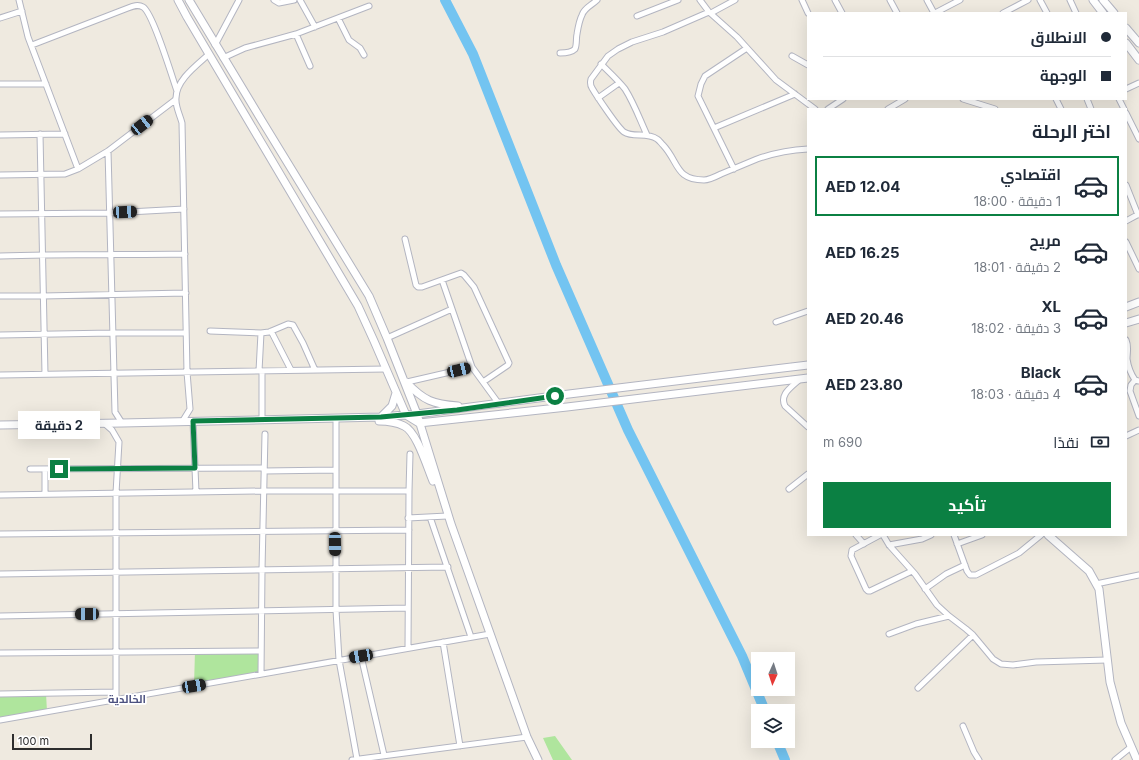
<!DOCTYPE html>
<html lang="ar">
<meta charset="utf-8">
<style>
body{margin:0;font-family:Inter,Cairo,sans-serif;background:#f6f6f7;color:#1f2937;direction:rtl;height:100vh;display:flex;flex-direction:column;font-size:15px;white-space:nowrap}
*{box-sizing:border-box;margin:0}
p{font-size:13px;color:#747a83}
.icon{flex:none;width:22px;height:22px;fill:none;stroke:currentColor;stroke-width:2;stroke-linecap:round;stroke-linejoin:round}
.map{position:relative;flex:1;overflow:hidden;direction:ltr}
.sheet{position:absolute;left:807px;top:108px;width:320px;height:428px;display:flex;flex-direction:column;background:#fff;border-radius:0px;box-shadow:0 4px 16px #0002;direction:rtl}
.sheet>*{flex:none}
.guide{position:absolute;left:807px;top:12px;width:320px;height:88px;border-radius:0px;box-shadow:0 4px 16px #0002;direction:rtl;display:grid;align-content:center;height:88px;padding:0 16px;background:#fff}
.needle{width:26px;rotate:183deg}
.fabs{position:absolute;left:751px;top:652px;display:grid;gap:8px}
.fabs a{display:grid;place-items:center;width:44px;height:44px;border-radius:0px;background:#fff;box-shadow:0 4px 16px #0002;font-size:20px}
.scale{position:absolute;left:12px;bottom:10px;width:80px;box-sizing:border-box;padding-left:4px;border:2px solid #2d2d2d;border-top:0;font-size:11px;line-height:14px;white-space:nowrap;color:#2d2d2d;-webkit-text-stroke:3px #fff;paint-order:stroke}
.end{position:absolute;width:18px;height:18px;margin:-9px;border:5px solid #0b8043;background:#fff;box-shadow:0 0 0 2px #fff}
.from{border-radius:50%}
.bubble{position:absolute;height:28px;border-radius:0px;background:#fff;box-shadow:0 4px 16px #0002;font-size:13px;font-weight:700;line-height:28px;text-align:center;direction:rtl}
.car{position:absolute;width:12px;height:24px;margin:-12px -6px;border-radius:5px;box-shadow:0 0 3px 1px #0007;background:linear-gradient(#222 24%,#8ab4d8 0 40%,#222 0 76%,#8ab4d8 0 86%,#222 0)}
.guide b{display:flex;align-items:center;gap:14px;height:38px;font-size:15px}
.guide b+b{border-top:1px solid #e0e1e3}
.guide i{width:10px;height:10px;background:#1f2937}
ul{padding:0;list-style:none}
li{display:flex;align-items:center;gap:12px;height:60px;margin:0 8px 6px;padding:0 8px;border:2px solid transparent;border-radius:0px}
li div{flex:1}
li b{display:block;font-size:15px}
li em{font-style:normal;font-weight:700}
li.active{border-color:#0b8043}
li>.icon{width:36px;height:36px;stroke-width:1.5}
h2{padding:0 16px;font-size:18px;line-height:48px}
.pay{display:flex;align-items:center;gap:10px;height:44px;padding:0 16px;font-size:15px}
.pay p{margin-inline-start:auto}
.primary-button{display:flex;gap:8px;margin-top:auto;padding:8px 16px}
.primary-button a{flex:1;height:46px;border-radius:0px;background:#0b8043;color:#fff;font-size:16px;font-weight:700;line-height:46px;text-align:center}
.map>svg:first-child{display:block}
.green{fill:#afe59d}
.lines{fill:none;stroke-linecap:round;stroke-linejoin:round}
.river{stroke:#73c4f1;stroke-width:10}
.minor-casing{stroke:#b3b5c1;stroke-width:7}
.tertiary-casing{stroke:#b3b5c1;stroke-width:9}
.minor{stroke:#fff;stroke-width:5}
.tertiary{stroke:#fff;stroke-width:7}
.route{stroke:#0b8043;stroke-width:5}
.labels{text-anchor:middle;stroke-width:3.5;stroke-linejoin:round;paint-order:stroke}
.neighbourhood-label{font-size:11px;font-weight:bold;fill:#4c5180;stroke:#fff}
</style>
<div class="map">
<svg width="1139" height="760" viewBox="0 0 1139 760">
<rect width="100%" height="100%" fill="#efeae0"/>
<!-- green -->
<path class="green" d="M195,651H261V674L194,686Z
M46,693L47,712L0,720V694Z
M555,736L572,760H553L543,738Z"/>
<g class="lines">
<!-- river -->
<path class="river" d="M445,0L473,54L556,265L628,430L742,656L765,711
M777,741L785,760"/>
<defs>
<path id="minor" d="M19,0L28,37L78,169
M274,0L279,3L294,0
M300,0L315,27
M700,0L709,12
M802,0L808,13
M835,0L842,13
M890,0L897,13
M927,0L934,13
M1040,0L1047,13
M1070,0L1076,13
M711,13L735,0
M935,13L960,0
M1003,13L1028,0
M637,16L678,0
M0,18L22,11
M338,18L349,40L360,48L364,55
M296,34L310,66
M32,45L128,8C133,6 138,4 143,7C153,13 172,77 177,91
M215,45L239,0
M560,53C565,53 571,53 575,49C577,45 576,38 577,34C578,28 579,21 582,15C584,8 592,5 597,0
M792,56L808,65
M223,58L245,48L296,34L369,6
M601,64C609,72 618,80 625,89C634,103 640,120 647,135
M0,84H46
M1126,89L1139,83
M598,98L619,83
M963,99L995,109
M1056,99L1061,109
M1087,99L1091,109
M1119,99L1124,109
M828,109L843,99
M888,109L905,99
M1126,113L1139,139
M714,128L795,94
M40,134L45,374
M0,135L65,134
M808,149C791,150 774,153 757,159C745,164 733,169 721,174C715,177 709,180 704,180C675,180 679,162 663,145C661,143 659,140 657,139C647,132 633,138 624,132C618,128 596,95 592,88C590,85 590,83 591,79L608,56L618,49L632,42L663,32L709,12L737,37L776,80L815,109
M108,151L115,412L122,423
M734,169L698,96L701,84L705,76L747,48
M0,175L65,174L78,169L108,151L175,100
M1126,185L1138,215
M0,214L110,213L184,209
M1126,221L1139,214
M405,239L416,285L418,287H422L461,273L464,275L474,287L509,363L508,365L483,382
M1126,242L1139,269
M0,256C62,254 123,255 185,254
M442,280L472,367
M0,296H43L186,293
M776,322L808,311
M210,331L261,333L269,332L288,324L293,325L303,343L315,370
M271,331L291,370
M0,335L112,333H186
M387,338L452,309
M1126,340C1129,347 1127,352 1127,359C1128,366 1131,374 1135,380L1139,381
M259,371L261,333
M262,371V420
M0,375L386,369
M800,379C792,387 779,394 785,406L808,427
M1135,380L1131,385L1130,391L1139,416
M407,382L472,367L499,404
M336,418V610L339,660L357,759
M193,421L196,492
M182,422L190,409L187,372L182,123C180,115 175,106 176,98C176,80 197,65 209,54
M104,423L112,430L119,442L116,493V700
M1126,436L1139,430
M30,469L264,468
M264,471L336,470
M789,489L808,474
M45,494V469
M0,495L264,491H409
M430,517L471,637
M408,518L447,516
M0,534L409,530
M856,535L864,544
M880,535L852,550L851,556L866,589L868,591H870L912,571
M883,535L889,545L915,574L937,605L949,616L966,629L973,635L993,659L1001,664L1013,665L1036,662L1107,660
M954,535L967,571L970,575H976L1019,553L1041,535
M957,544L982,535
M889,545L922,539L931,535
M0,574L448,567
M1096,584L1139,575
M925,589L946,574L965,565
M0,616L408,608
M889,634L916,624L949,616
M443,642L460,746
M408,648L409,491L410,454
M0,653L261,651
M361,656L384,755
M261,674L262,570L265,434
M918,688L973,635
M0,694L116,692
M0,720L490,634
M963,726L974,752L979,760
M352,760L527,737
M1115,760L1131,747"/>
<path id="tertiary" d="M178,0L187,17L358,306L374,341L406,415L419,423L567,407L808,378
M189,0L262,121L369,296L387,338L417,414L451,524L527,737L538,760
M1093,0L1103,13
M1103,0L1114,13
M1126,28L1139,43
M1126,43L1139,60
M1126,307L1139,302
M1126,323L1139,319
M406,382C424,401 433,404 458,406
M381,417L392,406L396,393
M379,421C387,421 396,422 404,426C417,432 427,467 433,481
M0,425L122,423L381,417L417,414L569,394L808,365
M1048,535L1089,571L1099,589L1110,682L1121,723L1137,760"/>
</defs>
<!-- minor casing -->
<use href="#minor" class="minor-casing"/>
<!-- tertiary casing -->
<use href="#tertiary" class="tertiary-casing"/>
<!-- minor -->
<use href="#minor" class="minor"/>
<!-- tertiary -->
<use href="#tertiary" class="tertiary"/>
</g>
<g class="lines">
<!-- route -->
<path class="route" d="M59,469L195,468L193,421L381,417L457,410L555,396"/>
</g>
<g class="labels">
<!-- neighbourhood labels -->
<g class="neighbourhood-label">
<text x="127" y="703">الخالدية</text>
</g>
</g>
</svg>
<div class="fabs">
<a><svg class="needle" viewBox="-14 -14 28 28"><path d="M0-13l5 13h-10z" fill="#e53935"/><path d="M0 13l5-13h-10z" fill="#747a83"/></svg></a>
<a><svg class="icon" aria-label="layers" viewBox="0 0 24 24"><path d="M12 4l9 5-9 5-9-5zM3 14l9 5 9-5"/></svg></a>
</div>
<div class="scale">100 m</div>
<i class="end from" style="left:555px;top:396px"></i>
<i class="end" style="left:59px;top:469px"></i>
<div class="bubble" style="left:18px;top:411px;width:82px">2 دقيقة</div>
<i class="car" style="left:142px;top:125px;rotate:52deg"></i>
<i class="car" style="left:125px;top:212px;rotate:87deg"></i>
<i class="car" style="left:459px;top:370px;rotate:77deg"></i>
<i class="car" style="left:335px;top:544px;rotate:179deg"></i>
<i class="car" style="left:87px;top:614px;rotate:269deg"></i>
<i class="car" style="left:361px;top:656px;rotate:260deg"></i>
<i class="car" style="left:194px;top:686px;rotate:80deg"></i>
<div class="guide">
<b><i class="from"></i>الانطلاق</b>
<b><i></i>الوجهة</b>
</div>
<section class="sheet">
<h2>اختر الرحلة</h2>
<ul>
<li class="active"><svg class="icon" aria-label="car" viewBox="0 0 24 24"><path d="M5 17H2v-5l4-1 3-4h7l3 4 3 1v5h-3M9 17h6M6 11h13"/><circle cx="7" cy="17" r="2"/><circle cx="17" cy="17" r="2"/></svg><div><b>اقتصادي</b><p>1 دقيقة · 18:00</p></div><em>AED 12.04</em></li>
<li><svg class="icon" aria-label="car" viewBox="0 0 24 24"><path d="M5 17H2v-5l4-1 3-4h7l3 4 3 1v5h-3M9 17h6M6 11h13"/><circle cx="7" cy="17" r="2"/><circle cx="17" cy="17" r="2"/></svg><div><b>مريح</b><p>2 دقيقة · 18:01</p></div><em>AED 16.25</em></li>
<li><svg class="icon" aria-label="car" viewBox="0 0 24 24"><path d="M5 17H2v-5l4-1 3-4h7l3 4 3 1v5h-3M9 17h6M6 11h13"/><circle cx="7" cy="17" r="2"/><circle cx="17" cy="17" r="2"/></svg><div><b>XL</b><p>3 دقيقة · 18:02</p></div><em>AED 20.46</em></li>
<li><svg class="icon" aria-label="car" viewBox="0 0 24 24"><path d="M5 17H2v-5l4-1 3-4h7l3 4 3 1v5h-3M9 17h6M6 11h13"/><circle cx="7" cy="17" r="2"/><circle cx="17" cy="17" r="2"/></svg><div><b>Black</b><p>4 دقيقة · 18:03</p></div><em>AED 23.80</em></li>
</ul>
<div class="pay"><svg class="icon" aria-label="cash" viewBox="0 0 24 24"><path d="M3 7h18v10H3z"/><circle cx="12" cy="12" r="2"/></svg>نقدًا<p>690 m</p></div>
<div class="primary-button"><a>تأكيد</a></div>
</section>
</div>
